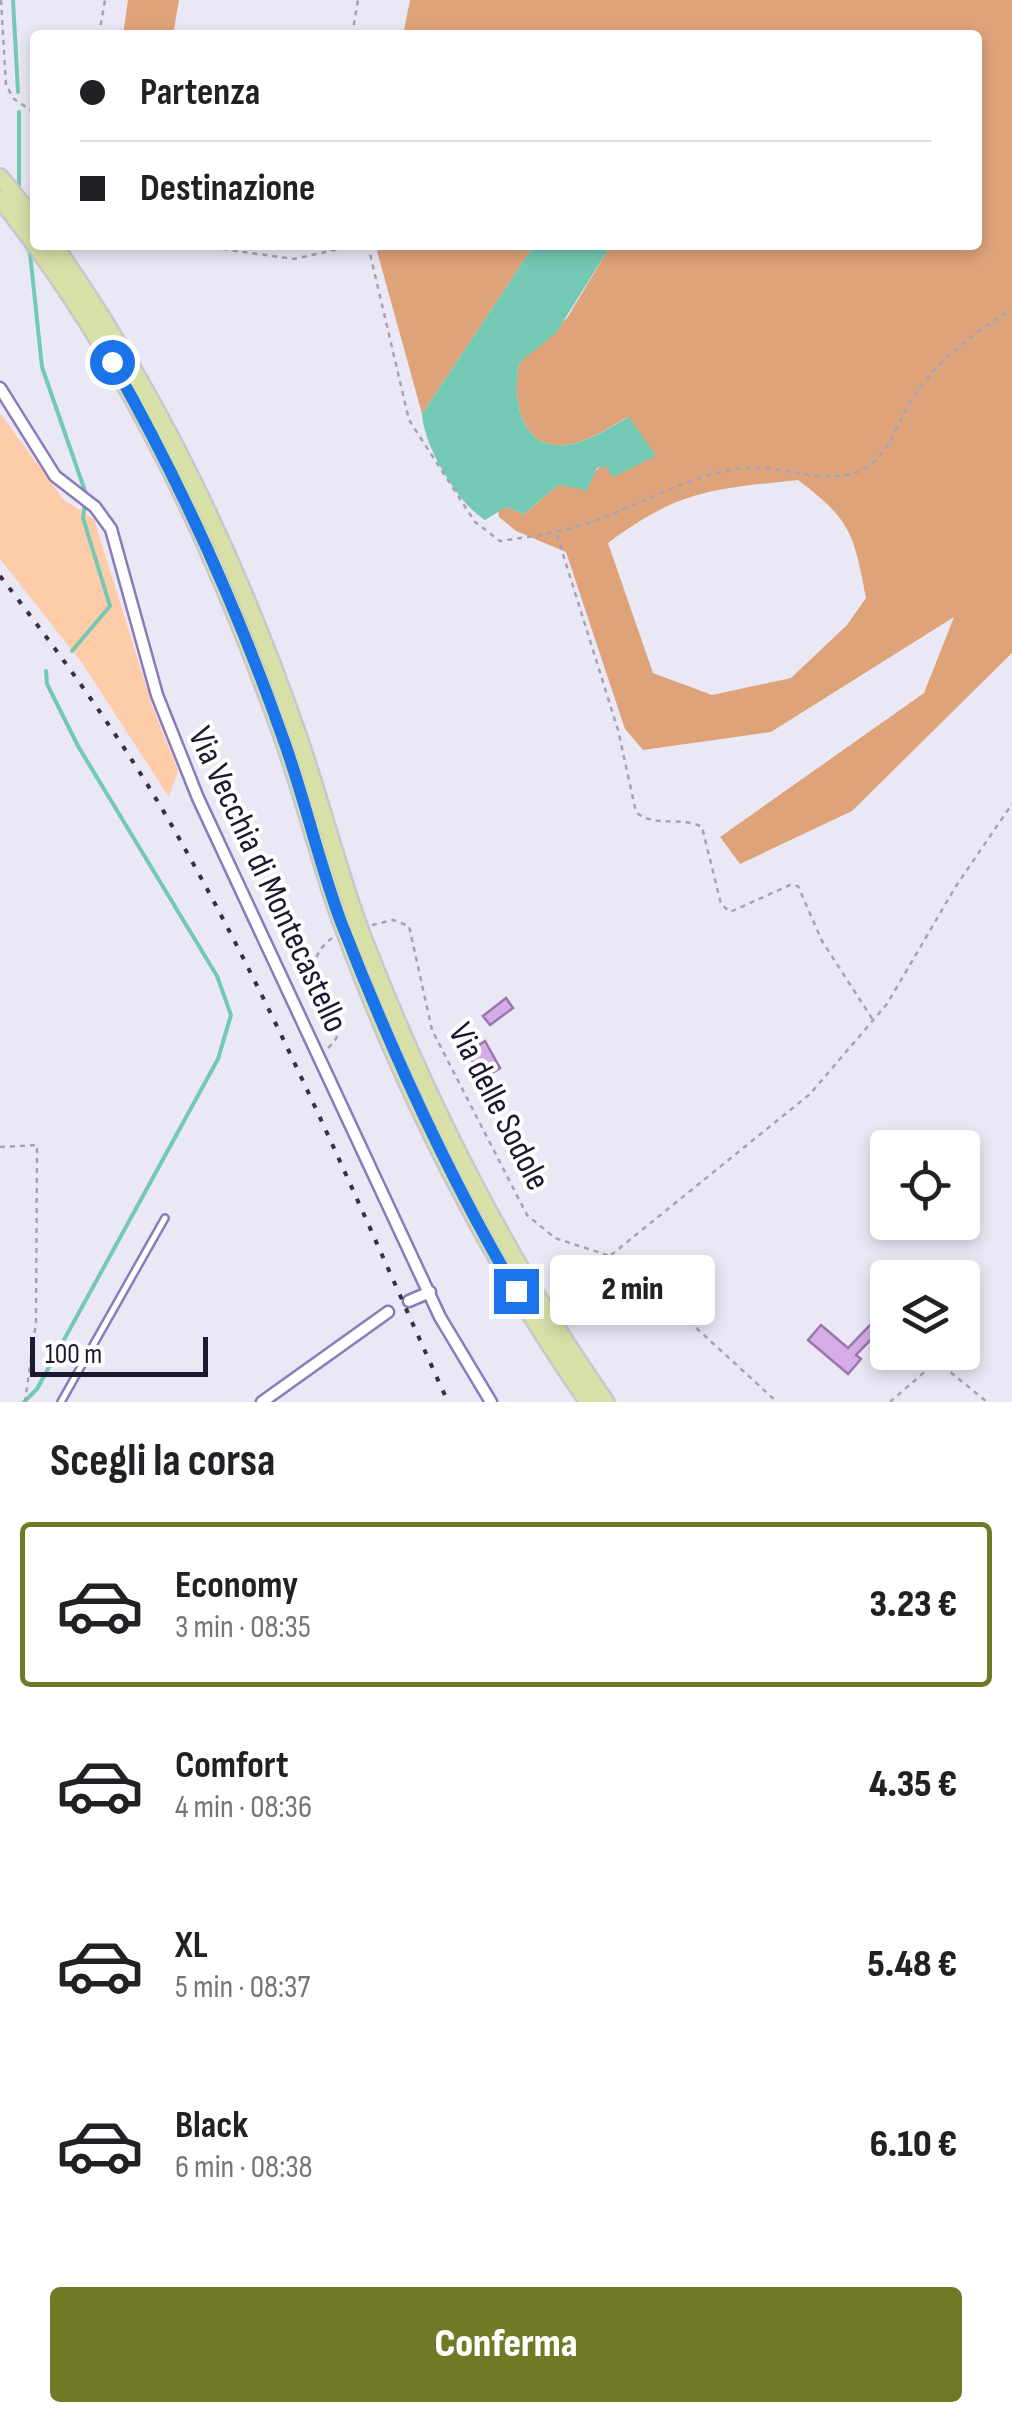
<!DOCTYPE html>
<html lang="it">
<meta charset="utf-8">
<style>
body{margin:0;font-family:"Sofia Sans Condensed",sans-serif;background:#f6f6f6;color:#202124;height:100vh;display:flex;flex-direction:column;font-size:38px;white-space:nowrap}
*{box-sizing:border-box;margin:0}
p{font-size:32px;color:#757577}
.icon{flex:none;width:55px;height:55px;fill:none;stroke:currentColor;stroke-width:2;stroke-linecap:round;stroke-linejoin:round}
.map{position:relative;height:1402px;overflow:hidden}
.panel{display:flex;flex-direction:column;background:#fff;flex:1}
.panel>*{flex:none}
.hud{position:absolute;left:30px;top:30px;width:952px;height:220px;border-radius:10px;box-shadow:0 5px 15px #0003;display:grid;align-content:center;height:220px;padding:0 50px;background:#fff}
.controls{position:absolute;left:870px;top:1130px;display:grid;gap:20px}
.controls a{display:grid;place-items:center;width:110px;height:110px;border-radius:10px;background:#fff;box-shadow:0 5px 15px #0003;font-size:50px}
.scale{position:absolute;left:30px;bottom:25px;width:178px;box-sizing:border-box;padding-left:10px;border:5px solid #1e1730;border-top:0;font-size:28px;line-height:35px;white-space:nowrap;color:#1e1730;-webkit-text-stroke:8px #fff;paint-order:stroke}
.end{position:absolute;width:45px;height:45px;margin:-22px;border:12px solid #1a73e8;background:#fff;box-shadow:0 0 0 5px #fff}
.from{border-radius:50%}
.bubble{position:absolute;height:70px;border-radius:10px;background:#fff;box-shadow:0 5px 15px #0003;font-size:32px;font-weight:800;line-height:70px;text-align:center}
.hud b{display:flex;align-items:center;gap:35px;height:95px;font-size:38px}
.hud b+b{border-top:2px solid #e0e0e0}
.hud i{width:25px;height:25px;background:#202124}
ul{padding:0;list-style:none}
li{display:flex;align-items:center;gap:30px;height:165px;margin:0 20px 15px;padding:0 30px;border:5px solid transparent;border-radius:10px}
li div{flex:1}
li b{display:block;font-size:38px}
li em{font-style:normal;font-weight:800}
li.current{border-color:#707924}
li>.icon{width:90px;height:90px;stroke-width:1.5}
h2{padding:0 50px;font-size:45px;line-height:120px}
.button{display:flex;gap:20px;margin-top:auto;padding:20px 50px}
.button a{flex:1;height:115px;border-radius:10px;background:#707924;color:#fff;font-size:40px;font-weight:800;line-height:115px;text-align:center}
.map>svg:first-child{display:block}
.green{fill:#ffcca9}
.forest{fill:#dfa37a;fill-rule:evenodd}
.water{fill:#73c9b3}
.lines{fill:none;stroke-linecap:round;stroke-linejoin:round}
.stream{stroke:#73c9b3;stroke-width:4}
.building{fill:#d5ade6;stroke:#9c74ae;stroke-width:2.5}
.service-casing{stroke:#8b7bba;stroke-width:10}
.minor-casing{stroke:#8b7bba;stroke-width:15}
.trunk-casing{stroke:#c9c7cd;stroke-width:20}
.path{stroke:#a6a2b4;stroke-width:2.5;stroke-dasharray:5 5;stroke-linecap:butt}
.service{stroke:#fff;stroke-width:5}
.minor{stroke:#fff;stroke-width:10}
.trunk{stroke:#d8e0a8;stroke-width:15}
.rail{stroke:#362f47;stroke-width:4;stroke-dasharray:5 10;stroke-linecap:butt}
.route{stroke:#1a73e8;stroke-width:12}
.labels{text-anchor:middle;stroke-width:8;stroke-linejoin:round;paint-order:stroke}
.street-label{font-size:35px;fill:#1e1730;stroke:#fff}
</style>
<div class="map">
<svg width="1012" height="1402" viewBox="0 0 1012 1402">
<rect width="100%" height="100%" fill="#ebe8f6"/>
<!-- green -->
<path class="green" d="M0,413L64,500L94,519L153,708L178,771L169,797L82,663L0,559Z"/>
<!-- forest -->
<path class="forest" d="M128,0H179L173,35H123Z
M410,0H1012V653L852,811L740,864L720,837L924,693L954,617L771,732L643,750L625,729L566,552L516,531L499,517L498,510L506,507L524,514L558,485C599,486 613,450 628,417C611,426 590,441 572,444C520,454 512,400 519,363L567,318L611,245H978V35H403ZM798,480C851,520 854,534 866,598L847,625L791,678L712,695L653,673L608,543C678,490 714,489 798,480Z
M387,245H534L422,414L377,251Z"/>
<!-- water -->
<path class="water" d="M534,245H611L556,333L519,363C512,400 520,454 572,444C591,441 611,426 629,417L656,456L613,477L605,466L597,468L587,490L558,485L524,514L506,507L485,520C457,503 424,446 422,414Z"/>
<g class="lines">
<!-- stream -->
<path class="stream" d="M13,0L18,92
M19,112V185
M30,253L42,367L86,494
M72,651L110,606L83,518L85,504
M24,1402L37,1389L218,1059L231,1015L217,976L78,746L47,684L46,671"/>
</g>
<!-- building -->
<path class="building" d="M506,998L513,1008L490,1025L483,1016Z
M485,1041L500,1068L492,1073L488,1067L480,1072L467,1053Z
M873,1322L881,1329L856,1355L861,1359L848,1374L808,1340L821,1325L848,1348Z"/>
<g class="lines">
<defs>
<path id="service" d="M61,1402L165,1218"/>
<path id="minor" d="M0,388L55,476L95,507L111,529L157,695L198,798L440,1317L491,1402
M409,1301L430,1292
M262,1402L388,1312"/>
<path id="trunk" d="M0,177L35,220
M0,199C128,360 214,546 283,739C304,798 319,860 340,919C402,1088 485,1254 588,1402
M54,245C160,396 239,564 299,738C322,805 339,874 364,940C427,1102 506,1259 606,1402"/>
</defs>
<!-- service casing -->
<use href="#service" class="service-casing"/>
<!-- minor casing -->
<use href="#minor" class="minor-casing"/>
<!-- trunk casing -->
<use href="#trunk" class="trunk-casing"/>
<!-- path -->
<path class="path" d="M1,0L6,85L14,99L35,113
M99,35L105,0
M352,35L358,0
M193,245L294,259L357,245
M368,245L409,420L475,522L500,541C536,536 571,531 605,517C649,500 694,474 742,468C783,463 838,494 875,461C892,445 901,414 915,395C939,359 975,331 1012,310
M557,535L618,730L636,812C653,828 682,816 702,827L721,904L730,912L790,885L798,886L822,941L873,1020
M372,925L393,920L409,926L432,1030L527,1215L555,1238L610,1256L633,1270L777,1402
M328,1048C370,1010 280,978 332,938
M0,1147L37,1145L36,1322L25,1402
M611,1255L810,1094L887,1004L956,886L1012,804
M890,1402L937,1361L987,1402"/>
<!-- service -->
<use href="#service" class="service"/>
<!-- minor -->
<use href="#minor" class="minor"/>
<!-- trunk -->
<use href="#trunk" class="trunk"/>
<!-- rail -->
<path class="rail" d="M0,576C65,660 128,747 180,840C282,1020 362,1213 448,1402"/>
</g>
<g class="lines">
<!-- route -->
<path class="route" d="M112,362C181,483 238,610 284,741C305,800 319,863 341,922C390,1048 447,1174 516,1291"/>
</g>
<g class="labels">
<!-- street labels -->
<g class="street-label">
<text transform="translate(269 879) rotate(65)" y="12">Via Vecchia di Montecastello</text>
<text transform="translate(500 1106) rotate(63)" y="12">Via delle Sodole</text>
</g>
</g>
</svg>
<div class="controls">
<a><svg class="icon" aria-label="locate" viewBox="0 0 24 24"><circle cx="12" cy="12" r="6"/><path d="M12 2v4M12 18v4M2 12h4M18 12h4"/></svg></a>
<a><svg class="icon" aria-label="layers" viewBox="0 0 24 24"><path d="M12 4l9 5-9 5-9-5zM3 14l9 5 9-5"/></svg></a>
</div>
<div class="scale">100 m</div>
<i class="end from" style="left:112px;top:362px"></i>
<i class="end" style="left:516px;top:1291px"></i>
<div class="bubble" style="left:550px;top:1255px;width:165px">2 min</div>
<div class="hud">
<b><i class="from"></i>Partenza</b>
<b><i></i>Destinazione</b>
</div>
</div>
<section class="panel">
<h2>Scegli la corsa</h2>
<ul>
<li class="current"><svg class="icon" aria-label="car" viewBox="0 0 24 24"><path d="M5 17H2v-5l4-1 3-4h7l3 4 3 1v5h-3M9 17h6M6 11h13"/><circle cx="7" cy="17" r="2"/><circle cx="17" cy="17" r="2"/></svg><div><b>Economy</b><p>3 min · 08:35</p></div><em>3.23 €</em></li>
<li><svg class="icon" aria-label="car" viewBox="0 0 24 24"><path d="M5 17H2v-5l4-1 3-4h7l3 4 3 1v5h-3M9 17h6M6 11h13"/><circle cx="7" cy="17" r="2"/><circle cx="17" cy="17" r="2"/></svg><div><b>Comfort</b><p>4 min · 08:36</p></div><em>4.35 €</em></li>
<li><svg class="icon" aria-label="car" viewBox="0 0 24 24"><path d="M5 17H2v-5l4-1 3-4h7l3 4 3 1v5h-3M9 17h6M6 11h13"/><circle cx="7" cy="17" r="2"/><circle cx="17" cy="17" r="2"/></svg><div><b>XL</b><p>5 min · 08:37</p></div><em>5.48 €</em></li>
<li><svg class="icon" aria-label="car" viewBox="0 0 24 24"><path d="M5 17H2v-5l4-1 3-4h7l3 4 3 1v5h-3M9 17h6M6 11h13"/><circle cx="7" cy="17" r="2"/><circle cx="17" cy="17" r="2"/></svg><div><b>Black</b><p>6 min · 08:38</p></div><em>6.10 €</em></li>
</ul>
<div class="button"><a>Conferma</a></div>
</section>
